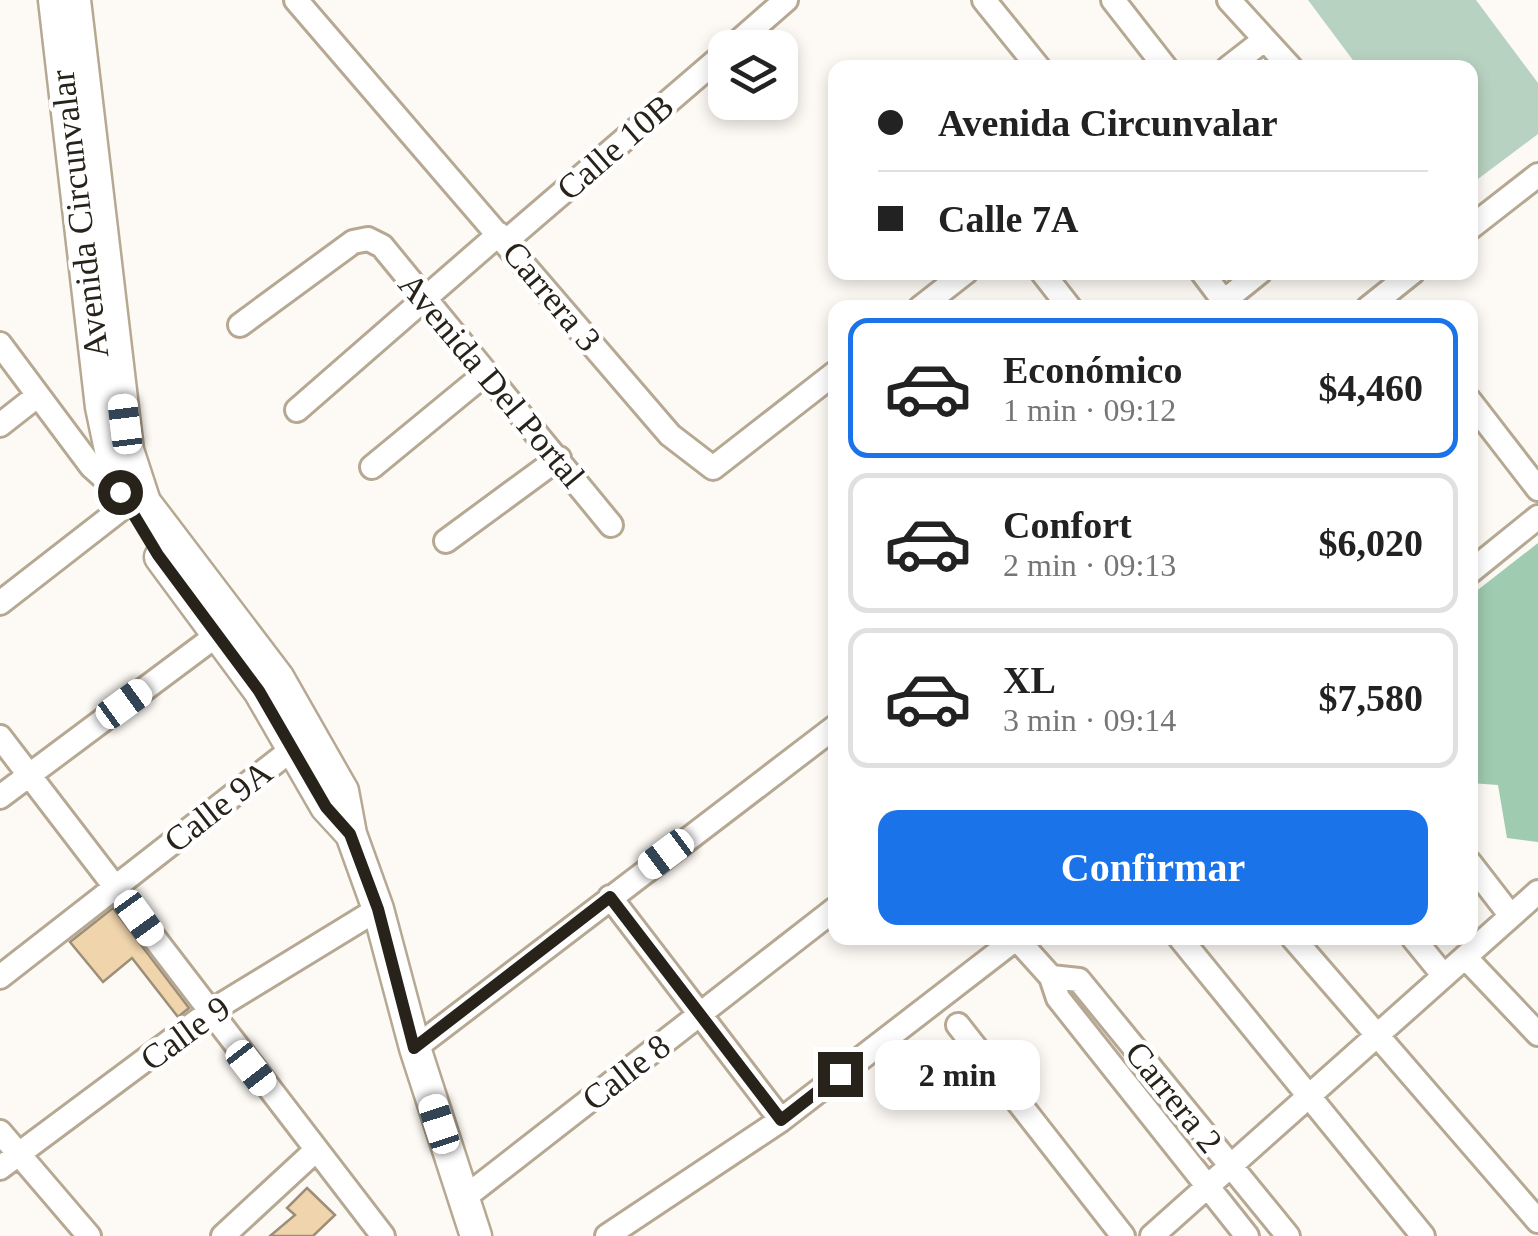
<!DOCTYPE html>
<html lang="es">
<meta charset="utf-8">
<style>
body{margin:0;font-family:Georgia,serif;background:#f6f6f6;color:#222;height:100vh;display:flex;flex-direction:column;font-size:38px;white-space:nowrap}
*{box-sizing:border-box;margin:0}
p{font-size:32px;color:#767676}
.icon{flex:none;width:55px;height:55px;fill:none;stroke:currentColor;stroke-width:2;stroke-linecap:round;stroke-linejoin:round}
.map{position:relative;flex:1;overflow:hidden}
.side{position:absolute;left:828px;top:300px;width:650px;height:645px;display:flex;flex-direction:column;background:#fff;border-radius:20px;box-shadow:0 5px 15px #0003}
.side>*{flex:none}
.guide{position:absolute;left:828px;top:60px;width:650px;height:220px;border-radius:20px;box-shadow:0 5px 15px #0003;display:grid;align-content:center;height:220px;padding:0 50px;background:#fff}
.buttons{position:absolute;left:708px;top:30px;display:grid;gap:20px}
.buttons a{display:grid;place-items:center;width:90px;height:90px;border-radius:20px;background:#fff;box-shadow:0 5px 15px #0003;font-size:50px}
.end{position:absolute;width:45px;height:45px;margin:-22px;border:12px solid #28231a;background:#fff;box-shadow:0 0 0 5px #fff}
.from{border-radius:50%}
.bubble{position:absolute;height:70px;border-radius:20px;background:#fff;box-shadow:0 5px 15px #0003;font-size:32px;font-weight:700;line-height:70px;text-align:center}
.car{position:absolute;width:30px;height:60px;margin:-30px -15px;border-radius:12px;box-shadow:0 0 8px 2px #0007;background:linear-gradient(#fff 24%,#345 0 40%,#fff 0 76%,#345 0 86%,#fff 0)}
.guide b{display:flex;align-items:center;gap:35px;height:95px;font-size:38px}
.guide b+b{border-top:2px solid #e0e0e0}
.guide i{width:25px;height:25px;background:#222}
ul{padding:18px 0 0;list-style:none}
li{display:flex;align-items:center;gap:30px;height:140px;margin:0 20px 15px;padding:0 30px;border:5px solid #e0e0e0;border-radius:20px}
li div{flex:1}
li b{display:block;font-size:38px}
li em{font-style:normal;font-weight:700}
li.selected{border-color:#1a73e8}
li>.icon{width:90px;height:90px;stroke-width:1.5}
.button{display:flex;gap:20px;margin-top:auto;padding:20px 50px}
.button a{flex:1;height:115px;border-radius:20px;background:#1a73e8;color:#fff;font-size:40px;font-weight:700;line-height:115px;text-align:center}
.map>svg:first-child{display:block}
.green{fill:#b8d2c1}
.forest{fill:#9fcbb0}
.building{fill:#efd4ac;stroke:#9d8e7a;stroke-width:2.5}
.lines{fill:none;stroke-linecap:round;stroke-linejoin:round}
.minor-casing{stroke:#b6a892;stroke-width:28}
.major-casing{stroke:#b6a892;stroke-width:35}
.minor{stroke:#fff;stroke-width:22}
.major{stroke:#fff;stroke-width:30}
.route{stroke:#28231a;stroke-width:12}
.labels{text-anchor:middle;stroke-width:9;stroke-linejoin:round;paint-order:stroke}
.street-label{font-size:35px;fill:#28231a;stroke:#fff}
</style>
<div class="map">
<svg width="1538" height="1236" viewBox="0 0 1538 1236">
<rect width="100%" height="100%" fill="#fdfaf5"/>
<!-- green -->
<path class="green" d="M1308,0H1476L1538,83V134L1470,185V68L1358,67Z"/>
<!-- forest -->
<path class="forest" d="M1538,543V842L1507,838L1498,785L1470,783V596Z"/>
<!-- building -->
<path class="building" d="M113,908L189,1008L178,1017L132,958L103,982L70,942Z
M307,1188L335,1215L313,1236H270L295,1215L287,1208Z"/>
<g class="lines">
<defs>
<path id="minor" d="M296,0L670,435L713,468L835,373
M984,0L1039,68
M1113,0L1166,68
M1229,0L1291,68
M731,48L786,0
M1228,68L1264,40
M1470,228L1538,175
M505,242L725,53
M1042,272L1070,308
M1202,272L1229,308
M1224,301L1260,272
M920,308L966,272
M1368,308L1413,272
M240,325L353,242L368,239L382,246L611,525
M0,344L91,466L120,492
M1470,401L1538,489
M297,410L499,234
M0,425L37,396
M372,467L485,374
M446,541L559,458
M1470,572L1538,517
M0,603L126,505
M0,737L383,1236
M0,797L217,635
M1470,863L1511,916
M610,897L781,1120
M1016,938L1051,977L1058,998L1247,1236
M1180,938L1423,1236
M1293,938L1538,1221
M1413,938L1444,976
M1465,957L1538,1034
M0,977L295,747
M1051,977L1079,980L1288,1236
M958,1025L1123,1236
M415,1048L835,727
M0,1132L89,1236
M0,1168L208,1013L378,909
M464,1198L835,909
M223,1236L315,1151
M607,1236L781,1120L1017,938
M1152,1236L1538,892"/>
<path id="major" d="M54,0L101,407L114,469
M75,0L128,450L145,502L278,677L343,791L351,834L378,909L415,1048L476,1236
M160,557L259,691L326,807L349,832"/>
</defs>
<!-- minor casing -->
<use href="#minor" class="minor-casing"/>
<!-- major casing -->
<use href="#major" class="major-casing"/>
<!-- minor -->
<use href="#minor" class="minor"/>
<!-- major -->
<use href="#major" class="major"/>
</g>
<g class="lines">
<!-- route -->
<path class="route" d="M120,492L158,555L259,691L326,807L350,834L378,909L414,1048L610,897L781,1120L840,1074"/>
</g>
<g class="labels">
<!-- street labels -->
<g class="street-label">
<text transform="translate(615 147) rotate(-41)" y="12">Calle 10B</text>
<text transform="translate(79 214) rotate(-97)" y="12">Avenida Circunvalar</text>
<text transform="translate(552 296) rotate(50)" y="12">Carrera 3</text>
<text transform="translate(492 380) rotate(50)" y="12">Avenida Del Portal</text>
<text transform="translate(218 806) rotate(-38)" y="12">Calle 9A</text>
<text transform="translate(185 1033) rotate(-36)" y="12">Calle 9</text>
<text transform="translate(626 1072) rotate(-38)" y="12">Calle 8</text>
<text transform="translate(1174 1097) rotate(51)" y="12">Carrera 2</text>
</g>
</g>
</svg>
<div class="buttons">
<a><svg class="icon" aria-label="layers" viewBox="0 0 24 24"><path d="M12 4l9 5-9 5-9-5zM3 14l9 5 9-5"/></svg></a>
</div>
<i class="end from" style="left:120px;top:492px"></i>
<i class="end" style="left:840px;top:1074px"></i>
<div class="bubble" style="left:875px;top:1040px;width:165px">2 min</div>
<i class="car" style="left:125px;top:424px;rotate:353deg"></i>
<i class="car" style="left:124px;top:704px;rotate:54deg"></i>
<i class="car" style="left:666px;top:854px;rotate:233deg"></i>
<i class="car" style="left:139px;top:918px;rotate:144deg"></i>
<i class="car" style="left:251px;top:1068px;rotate:142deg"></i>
<i class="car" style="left:439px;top:1124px;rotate:342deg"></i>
<div class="guide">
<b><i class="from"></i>Avenida Circunvalar</b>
<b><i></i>Calle 7A</b>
</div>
<section class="side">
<ul>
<li class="selected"><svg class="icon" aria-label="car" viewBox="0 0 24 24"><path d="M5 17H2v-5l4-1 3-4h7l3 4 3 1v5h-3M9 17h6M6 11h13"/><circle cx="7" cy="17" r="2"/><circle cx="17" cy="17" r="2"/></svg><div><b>Económico</b><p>1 min · 09:12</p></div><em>$4,460</em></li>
<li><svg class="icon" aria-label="car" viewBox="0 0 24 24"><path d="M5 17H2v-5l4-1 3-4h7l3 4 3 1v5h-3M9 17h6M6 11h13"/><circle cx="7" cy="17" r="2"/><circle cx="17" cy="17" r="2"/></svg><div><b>Confort</b><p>2 min · 09:13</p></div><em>$6,020</em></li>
<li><svg class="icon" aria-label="car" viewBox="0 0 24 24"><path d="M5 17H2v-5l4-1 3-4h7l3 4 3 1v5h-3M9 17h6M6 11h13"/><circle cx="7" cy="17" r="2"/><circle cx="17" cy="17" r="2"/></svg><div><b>XL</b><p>3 min · 09:14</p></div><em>$7,580</em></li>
</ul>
<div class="button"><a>Confirmar</a></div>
</section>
</div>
